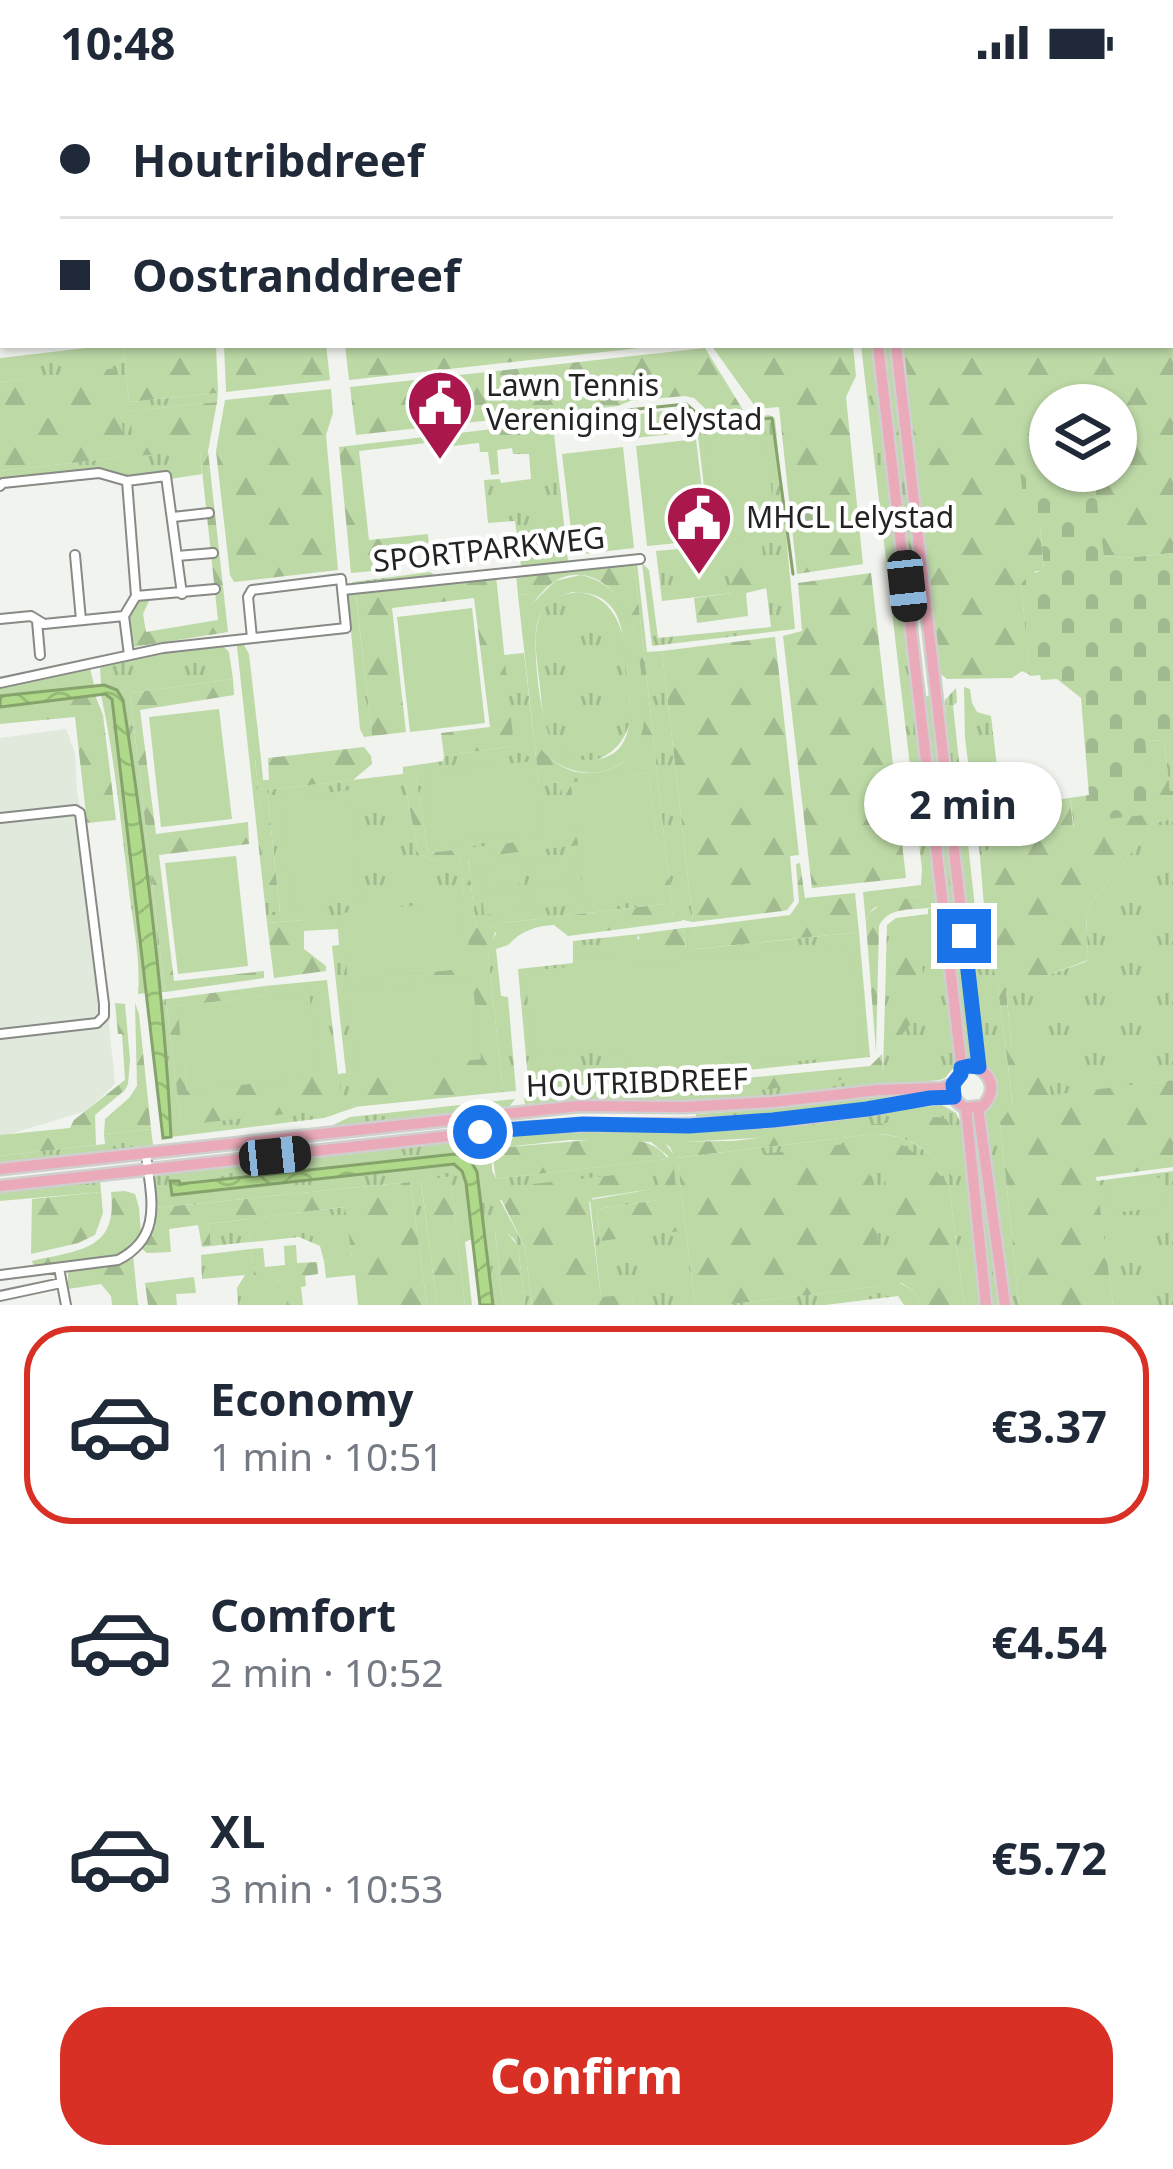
<!DOCTYPE html>
<meta charset="utf-8">
<style>
body{margin:0;font-family:"Noto Sans",sans-serif;background:#f2f2f3;color:#1f2937;height:100vh;display:flex;flex-direction:column;font-size:45px;white-space:nowrap}
*{box-sizing:border-box;margin:0}
p{font-size:39px;color:#747a83}
.icon{flex:none;width:66px;height:66px;fill:none;stroke:currentColor;stroke-width:2;stroke-linecap:round;stroke-linejoin:round}
.map{position:relative;height:1221px;overflow:hidden}
.drawer{display:flex;flex-direction:column;background:#fff;flex:1}
.drawer>*{flex:none}
.hud{position:absolute;left:0px;top:0px;width:1173px;height:264px;box-shadow:0 3px 9px #0004;display:grid;align-content:center;height:264px;padding:0 60px;background:#fff}
.buttons{position:absolute;left:1029px;top:300px;display:grid;gap:24px}
.buttons a{display:grid;place-items:center;width:108px;height:108px;border-radius:50%;background:#fff;box-shadow:0 3px 9px #0004;font-size:60px}
.end{position:absolute;width:54px;height:54px;margin:-27px;border:15px solid #1a73e8;background:#fff;box-shadow:0 0 0 6px #fff}
.from{border-radius:50%}
.bubble{position:absolute;height:84px;border-radius:42px;background:#fff;box-shadow:0 3px 9px #0004;font-size:39px;font-weight:700;line-height:84px;text-align:center}
.car{position:absolute;width:36px;height:72px;margin:-36px -18px;border-radius:15px;box-shadow:0 0 9px 3px #0007;background:linear-gradient(#222 24%,#8ab4d8 0 40%,#222 0 76%,#8ab4d8 0 86%,#222 0)}
.hud b{display:flex;align-items:center;gap:42px;height:114px;font-size:45px}
.hud b+b{border-top:3px solid #e0e1e3}
.hud i{width:30px;height:30px;background:#1f2937}
ul{padding:21px 0 0;list-style:none}
li{display:flex;align-items:center;gap:36px;height:198px;margin:0 24px 18px;padding:0 36px;border:6px solid transparent;border-radius:48px}
li div{flex:1}
li b{display:block;font-size:45px}
li em{font-style:normal;font-weight:700}
li.active{border-color:#d93025}
li>.icon{width:108px;height:108px;stroke-width:1.5}
.primary-button{display:flex;gap:24px;margin-top:auto;padding:24px 60px}
.primary-button a{flex:1;height:138px;border-radius:48px;background:#d93025;color:#fff;font-size:48px;font-weight:700;line-height:138px;text-align:center}
.status{display:flex;justify-content:space-between;align-items:center;height:84px;padding:0 60px;background:#fff;direction:ltr}
.status svg{height:33px;fill:currentColor}
.map>svg:first-child{display:block}
.built{fill:#e1e8dc}
.grass{fill:url(#grass-tufts);fill-rule:evenodd}
.forest{fill:url(#forest-firs)}
.cemetery{fill:url(#cemetery-stones)}
.pitch{fill:#bdd9a6;fill-rule:evenodd}
.water{fill:url(#water-waves);stroke:#85a36b;stroke-width:3}
.lines{fill:none;stroke-linecap:round;stroke-linejoin:round}
.stream{stroke:#85a36b;stroke-width:3}
.minor-casing{stroke:#878a85;stroke-width:12}
.major-casing{stroke:#cfcfce;stroke-width:15}
.minor{stroke:#fff;stroke-width:8}
.major{stroke:#ebaab9;stroke-width:10}
.route{stroke:#1a73e8;stroke-width:15}
.labels{text-anchor:middle;stroke-width:9;stroke-linejoin:round;paint-order:stroke}
.poi-label{font-size:30px;fill:#232422;stroke:#fff;text-anchor:start}
.street-label{font-size:30px;fill:#232422;stroke:#fff}
</style>
<div class="status"><b>10:48</b><svg viewBox="0 0 49 12"><path d="M0 12V9h3v3zM5 12V6h3v6zM10 12V3h3v9zM15 12V0h3v12zM26 1h20v11H26zM47 4h2v5h-2z"/></svg></div>
<div class="map">
<svg width="1173" height="1221" viewBox="0 0 1173 1221">
<defs>
<pattern id="grass-tufts" width="24" height="20" patternUnits="userSpaceOnUse" patternTransform="scale(3)"><rect width="24" height="20" fill="#bdd9a6"/><path d="M3 7l-1-3M5 7V3M7 7l1-3M15 17l-1-3M17 17v-4M19 17l1-3" fill="none" stroke="#a2ba8f"/></pattern>
<pattern id="forest-firs" width="22" height="20" patternUnits="userSpaceOnUse" patternTransform="scale(3)"><rect width="22" height="20" fill="#bdd9a6"/><path d="M5 1l3.5 6h-7zM16 11l3.5 6h-7z" fill="#a2ba8f"/></pattern>
<pattern id="cemetery-stones" width="16" height="16" patternUnits="userSpaceOnUse" patternTransform="scale(3)"><rect width="16" height="16" fill="#bdd9a6"/><path d="M2 7V4a2 2 0 0 1 4 0v3zM10 15v-3a2 2 0 0 1 4 0v3z" fill="#a2ba8f"/></pattern>
<pattern id="water-waves" width="16" height="10" patternUnits="userSpaceOnUse" patternTransform="scale(3)"><rect width="16" height="10" fill="#afda8a"/><path d="M0 5q4-4 8 0t8 0" fill="none" stroke="#96bb77"/></pattern>
</defs>
<rect width="100%" height="100%" fill="#f0f3ee"/>
<!-- built -->
<path class="built" d="M66,645L75,669L77,706L99,841L115,1000L86,1027L0,1053V654Z"/>
<!-- grass -->
<path class="grass" d="M112,261H123L129,318L218,309L217,318L131,327L200,366L202,390L170,395L168,387L123,394L94,385L0,396V387L124,373L116,285L0,298V274Z
M861,261H873L917,645L923,667L955,950V982L945,994L939,996C860,1003 780,1016 701,1019C642,1020 584,1014 525,1020L524,1014L662,1002L685,1009L742,1006L883,990L887,841L896,834L928,830V825L934,823L915,812L874,824L869,829L866,840L863,808L921,801L922,785Z
M679,321H687L711,339L769,331L775,335L795,545L652,562L642,479L649,486L658,554L771,543L761,462L732,509L662,517L656,467L711,462L698,352H683Z
M554,350L568,477L521,482L515,437L488,439L484,396L500,395L501,399L531,395L529,370H513L512,364L497,366L499,390L491,391L488,368H480L479,358Z
M634,479H637L647,568L662,567L693,838L673,834Z
M430,488L438,493L355,504L372,652L364,653L360,645L347,504L353,498Z
M579,508C634,516 626,587 631,631C626,673 579,696 552,657C542,642 542,621 540,603C536,564 523,513 579,508Z
M241,560L244,561L249,570L261,675L255,676L272,828L280,827L267,706L403,690V683L443,677L444,672L513,662L504,571L524,569L539,699L561,698L567,753L428,769L416,694L405,700L418,769L431,776L460,773L481,975L347,990L353,1023L359,1022L324,1034L171,1053L161,916L166,915L181,1040L187,1007L266,912L265,902L327,896L338,990L346,989L332,862L339,861L338,845L302,847L303,836L267,839L237,562Z
M223,562L229,568L233,595L130,609L165,908H160L136,706L123,616L104,601H101L100,582L161,569Z
M90,584L94,601L0,612V603Z
M964,603L970,605L972,619L977,628L991,632L1003,733L1005,740L1013,747L980,772L965,654Z
M956,604L957,618L953,622L975,824L997,896L1013,1022L1000,1038L1019,1221H1010L987,1049L985,1026L993,1012L982,979L948,680L945,616Z
M931,610L975,978H962L922,620L924,614Z
M101,611H109L114,619L148,909L138,910C141,877 133,840 129,807C121,741 115,675 101,611Z
M1173,735V996L1051,1012L1012,965L1006,906L1085,878L1088,876L1086,829L1091,819L1147,749L1151,739Z
M578,760L664,815V820L504,839L508,861L496,865L501,912L508,913L516,1007L503,1008L488,868L491,857L496,850L494,843L476,845L468,773Z
M694,843L697,865L859,848L870,973L655,996L529,1005L518,885L573,879V857L639,850L637,855L686,865L683,844Z
M942,1006L856,1023L695,1036L696,1030L741,1027L867,1011Z
M515,1015L509,1023L331,1042L350,1033Z
M942,1021L956,1029L961,1040L981,1221H964L949,1102L900,1199L913,1206L922,1221H904L898,1212L825,1221H725L882,1202L678,1080L695,1221H634L632,1214L601,1213L590,1116L652,1105L500,1116L525,1164L532,1221H525L518,1162L514,1155L504,1146L495,1148L503,1221H493L477,1088L466,1073L461,1071L180,1100L170,1098L173,1111L454,1080C473,1096 470,1131 472,1155L465,1158L472,1221H465L450,1093L421,1097L437,1221H427L410,1098L154,1124L153,1095L156,1090L534,1048L594,1045L716,1046ZM952,1043L948,1086C926,1065 905,1050 874,1050L676,1074L665,1059ZM569,1056L651,1058L668,1072L667,1075L496,1095L492,1086V1069L497,1064ZM659,1116L600,1157L597,1125Z
M975,1030L1000,1221H990L971,1031Z
M151,1045L153,1061L0,1079V1072L105,1060L104,1050Z
M1173,1087V1221H1113L1096,1097Z
M100,1096L101,1108L0,1117V1107Z
M346,1123L352,1175L324,1177L320,1162L299,1153L262,1157L260,1133Z
M248,1135L250,1158L211,1162L209,1140Z
M251,1165L255,1198L285,1196L287,1221H238L237,1204L245,1191L202,1195L201,1171Z"/>
<!-- forest -->
<path class="forest" d="M545,0H1173V82L1170,83V3H545Z
M1170,152H1173V469L1125,474L1103,472L1093,387H1116V321H1050V383L1021,387L1040,443L1044,487H1036L1021,500L1030,591L1022,587L1012,594L947,595L938,588L901,261H1170Z
M123,261H216L218,309L129,318Z
M224,261H326L330,296L226,308Z
M345,261H667L349,296Z
M711,261H853L856,292L846,313L863,480L797,490L779,323L757,325Z
M883,261H890L917,491H911L903,448Z
M705,264L743,326L711,330L694,314L685,312L630,317L618,322L356,351L350,303Z
M117,284L125,373L0,387V298Z
M331,305L333,329L326,351L338,486L234,498L230,491L216,367L225,316Z
M217,318L208,367L228,548L134,563L129,532L139,515L149,517L143,530L146,548L218,536L200,367L134,372L130,327Z
M552,338L554,350L453,362L451,356L359,367L369,456L428,450L429,462L414,464L413,459L372,464L373,487L351,489L339,363Z
M762,462L767,504L746,509L748,532L697,539L694,514L732,509L727,466Z
M634,479L673,833H682V837L568,852L554,841C535,842 521,847 508,861L503,839L664,820L649,689L571,699L579,761L468,774L476,844L495,843L496,846L488,868L503,1008L353,1023L346,990L480,975L460,774L431,776L418,769L405,700L408,695L416,693L428,769L566,752L561,698L539,700L535,664L540,663C553,679 569,690 590,689C666,686 640,592 634,545C626,514 596,480 561,494C548,499 540,511 531,521L530,510L518,511L516,490Z
M871,489L906,794L812,804L783,552L802,547L798,499Z
M496,492L514,662L444,672L441,649L490,643L474,514L392,524L406,648L372,652L355,503Z
M775,553L799,771L790,772L794,817L787,826L782,827L693,838L662,567Z
M233,595L234,611L140,626L156,750L248,738L249,760L159,771L174,897L264,887V894L165,908L130,609Z
M95,611L103,631L116,736L87,739L75,633L0,640V623Z
M1164,656L1170,706L1173,707V735L1151,739L1148,748L1091,819L1086,829L1088,876L1006,907L1012,965L1044,962L1051,1011L1173,996V1083L1096,1093L1113,1221H1019L1000,1038L1013,1021L997,897L975,824L984,822L980,772L1013,747H1021L1031,741V719L1070,714L1073,742L1085,739L1144,657Z
M364,663L371,672L372,680L353,696L267,706L280,828H271L255,675H261L263,696H269L268,674Z
M800,779L805,814L855,809L859,848L696,865L694,843L790,831L799,818L796,780Z
M915,812L935,820V823C914,827 889,821 879,842L876,968L866,840L869,829L881,821Z
M304,836V865L326,882V887L274,894L267,839Z
M919,843L925,914L923,924L891,965L893,849L899,845Z
M683,844L686,866L644,870L640,866L639,850Z
M464,885L465,894L356,906L354,895Z
M265,902L266,912L178,922L187,1007L339,990L342,1024L181,1041L166,915Z
M115,919L125,920L130,976L128,1000L125,1006L95,1031L96,1061L0,1072V1051L70,1044L74,1036L125,996L122,950H118Z
M135,919L139,930L151,1045L104,1050L105,1035L129,1014L137,1002Z
M882,970L883,990C838,996 696,1020 662,1002L870,982Z
M937,1033L946,1035L952,1043L957,1098C936,1072 910,1049 874,1050L675,1074L670,1063L663,1058L733,1057Z
M590,1056C619,1057 651,1050 668,1075L496,1095L492,1069L497,1064Z
M862,1058L866,1061L883,1202L725,1221H695L678,1080Z
M880,1058H895L904,1062L931,1081L949,1102L964,1221H922L913,1206L898,1197Z
M674,1085L680,1147L600,1157L597,1125L659,1116L658,1089Z
M652,1087V1105L593,1114L589,1118L601,1213L626,1211L632,1214L634,1221H532L525,1164L496,1104Z
M451,1093V1100L465,1221H437L421,1096Z
M410,1098L427,1221H358L355,1191L326,1194L324,1177L352,1174L345,1123L261,1133L262,1157L250,1158L247,1135L209,1140L211,1162L202,1163L198,1141L169,1145L171,1168L147,1169L141,1164L152,1144L154,1124Z
M125,1107L135,1110L139,1124L141,1149L121,1170L34,1183L32,1177C79,1166 118,1167 111,1108Z
M101,1108L103,1129L95,1151L78,1159L31,1170L32,1115Z
M505,1146L518,1162L525,1221H503L495,1147Z
M296,1161L297,1179L317,1178L318,1190L305,1192L306,1202L301,1203L303,1221H287L284,1196L255,1199L251,1165L263,1164L265,1183L285,1181L284,1162Z
M133,1171L138,1221H112L111,1212L101,1200L68,1205V1190L71,1184L122,1178Z
M194,1193L196,1209L176,1210L177,1221H148L145,1199Z"/>
<!-- cemetery -->
<path class="cemetery" d="M1050,383V387H1093L1104,472L1125,474L1173,469V707H1170L1164,656L1145,657L1154,730L1088,737L1085,741L1074,742L1070,714L1089,711L1081,614L1057,595L1041,596L1040,591L1030,592L1021,500L1030,490L1044,486L1040,443L1025,429L1020,387Z"/>
<!-- pitch -->
<path class="pitch" d="M680,325L683,349L634,354L631,331Z
M765,347L776,448L716,455L705,354Z
M696,355L708,456L647,462L636,362Z
M623,363L634,464L574,471L562,370Z
M581,491C603,496 620,510 630,530C637,553 648,622 643,644C633,697 571,702 540,664H535L518,511L530,510L532,520L555,497ZM572,508C588,508 603,511 613,525C624,540 623,561 625,579C629,613 644,675 589,676C574,677 559,668 551,655C540,637 531,556 538,536C544,520 557,512 572,508Z
M472,524L485,639L410,648L397,533Z
M219,625L232,735L161,743L149,633Z
M534,677L542,748L432,760L424,689Z
M649,689L664,815L585,824L571,698Z
M350,706L362,816L292,824L280,714Z
M236,772L248,882L178,890L165,779Z
M571,772L574,794L530,799L527,777Z
M523,777L525,800L481,804L479,782Z
M574,799L577,821L532,825L530,803Z
M526,804L528,826L484,831L482,808Z
M461,817L467,884L348,896L341,829Z
M839,860L854,872L862,957L857,972L649,990L614,965L533,971L525,887L577,882V873L618,870L638,880Z
M472,894L481,975L357,989L348,907Z
M309,907L318,992L187,1007L177,922Z
M1163,1093L1167,1123L1112,1129L1108,1100Z"/>
<!-- water -->
<path class="water" d="M104,601L117,606L123,616C145,760 164,907 171,1053L163,1054L112,615L105,610L0,623V612Z
M455,1070L471,1077L477,1088L493,1221H480L466,1099L462,1087L454,1080L172,1111L170,1097H179L180,1100Z"/>
<g class="lines">
<!-- stream -->
<path class="stream" d="M628,326L686,320L709,340L772,334L793,490"/>
<defs>
<path id="minor" d="M211,3L212,0
M0,249H3
M127,397L136,512
M0,402L3,399L99,389L127,397L166,392L182,510
M173,433L209,429
M75,471L81,536
M177,472L213,469
M343,506L640,475
M0,535L31,532L44,540L124,532
M37,537L40,571
M129,571L124,532L136,512L215,505
M0,599L163,564L346,544L341,495L252,506L248,513L252,554
M0,734L75,726L80,729L104,920V932L97,939L0,950
M59,1184L66,1221
M0,1191L118,1176C165,1152 150,1111 146,1069
M0,1212L61,1199"/>
<path id="major" d="M1170,118H1173
M878,261L960,970L961,990C949,1002 951,1017 966,1024L983,1022C995,1008 994,995 979,984
M896,261L979,984
M966,1024L986,1221
M978,1024L1005,1221
M0,1085L578,1022L685,1023L773,1018L879,1006L942,1004L954,1000
M0,1102L522,1044C605,1038 688,1043 772,1037C808,1034 845,1029 882,1023C905,1019 930,1011 954,1013"/>
</defs>
<!-- minor casing -->
<use href="#minor" class="minor-casing"/>
<!-- major casing -->
<use href="#major" class="major-casing"/>
<!-- minor -->
<use href="#minor" class="minor"/>
<!-- major -->
<use href="#major" class="major"/>
</g>
<g class="lines">
<!-- route -->
<path class="route" d="M480,1048L583,1040L689,1042L773,1036L867,1025L930,1014L954,1013L953,1000L961,990V984L969,982L979,983L964,852"/>
</g>
<!-- icons -->
<defs>
<symbol id="civic-pin" viewBox="-11 -11 22 30"><path d="M0 17L-7.5 6A9.5 9.5 0 1 1 7.5 6Z" fill="#a9174d" stroke="#fff"/><path d="M-.6-6.5H3V-4.5H.6V-3L4-1V1h2V6H-6V1h2V-1L-.6-3ZM-1.2 2.5V6h2.4V2.5Z" fill="#fff"/></symbol>
</defs>
<g fill-rule="evenodd">
<use href="#civic-pin" x="402" y="281" width="76" height="104"/>
<use href="#civic-pin" x="661" y="396" width="76" height="104"/>
</g>
<g class="labels">
<!-- poi labels -->
<g class="poi-label">
<text x="486" y="312">Lawn Tennis<tspan x="486" dy="34">Vereniging Lelystad</tspan></text>
<text x="746" y="444">MHCL Lelystad</text>
</g>
<!-- street labels -->
<g class="street-label">
<text transform="translate(489 466) rotate(-6)" y="10">SPORTPARKWEG</text>
<text transform="translate(637 999) rotate(-2)" y="10">HOUTRIBDREEF</text>
</g>
</g>
</svg>
<div class="buttons">
<a><svg class="icon" aria-label="layers" viewBox="0 0 24 24"><path d="M12 4l9 5-9 5-9-5zM3 14l9 5 9-5"/></svg></a>
</div>
<i class="end from" style="left:480px;top:1048px"></i>
<i class="end" style="left:964px;top:852px"></i>
<div class="bubble" style="left:864px;top:678px;width:198px">2 min</div>
<i class="car" style="left:907px;top:502px;rotate:174deg"></i>
<i class="car" style="left:275px;top:1072px;rotate:84deg"></i>
<div class="hud">
<b><i class="from"></i>Houtribdreef</b>
<b><i></i>Oostranddreef</b>
</div>
</div>
<section class="drawer">
<ul>
<li class="active"><svg class="icon" aria-label="car" viewBox="0 0 24 24"><path d="M5 17H2v-5l4-1 3-4h7l3 4 3 1v5h-3M9 17h6M6 11h13"/><circle cx="7" cy="17" r="2"/><circle cx="17" cy="17" r="2"/></svg><div><b>Economy</b><p>1 min · 10:51</p></div><em>€3.37</em></li>
<li><svg class="icon" aria-label="car" viewBox="0 0 24 24"><path d="M5 17H2v-5l4-1 3-4h7l3 4 3 1v5h-3M9 17h6M6 11h13"/><circle cx="7" cy="17" r="2"/><circle cx="17" cy="17" r="2"/></svg><div><b>Comfort</b><p>2 min · 10:52</p></div><em>€4.54</em></li>
<li><svg class="icon" aria-label="car" viewBox="0 0 24 24"><path d="M5 17H2v-5l4-1 3-4h7l3 4 3 1v5h-3M9 17h6M6 11h13"/><circle cx="7" cy="17" r="2"/><circle cx="17" cy="17" r="2"/></svg><div><b>XL</b><p>3 min · 10:53</p></div><em>€5.72</em></li>
</ul>
<div class="primary-button"><a>Confirm</a></div>
</section>
